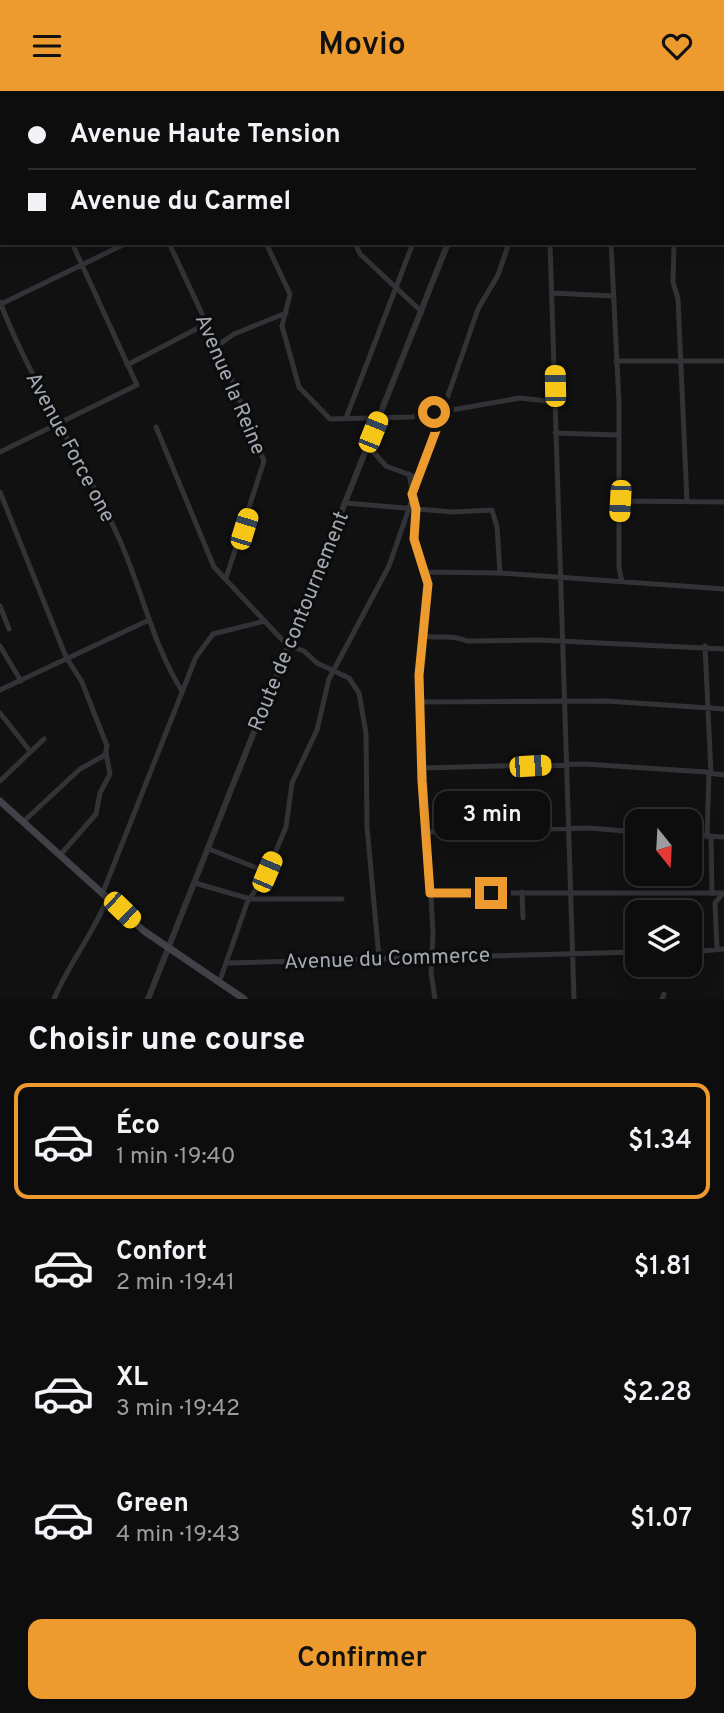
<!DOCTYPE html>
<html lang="fr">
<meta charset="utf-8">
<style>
body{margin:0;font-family:Overpass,sans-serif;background:#1b1b1c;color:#f1f3f6;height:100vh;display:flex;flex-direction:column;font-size:26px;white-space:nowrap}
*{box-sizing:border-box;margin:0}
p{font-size:23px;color:#9a9c9e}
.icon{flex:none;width:38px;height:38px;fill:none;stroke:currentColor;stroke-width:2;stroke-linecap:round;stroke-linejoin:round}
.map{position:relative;height:908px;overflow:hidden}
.drawer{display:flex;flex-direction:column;background:#0d0d0e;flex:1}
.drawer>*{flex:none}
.banner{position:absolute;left:0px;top:0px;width:724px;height:154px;box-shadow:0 4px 18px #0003,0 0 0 2px #2d2d2e;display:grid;align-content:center;height:154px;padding:0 28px;background:#0d0d0e}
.needle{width:46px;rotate:162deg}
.buttons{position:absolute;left:625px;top:718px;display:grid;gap:14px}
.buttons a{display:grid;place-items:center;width:77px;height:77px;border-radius:14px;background:#0d0d0e;box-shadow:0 4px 18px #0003,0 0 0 2px #2d2d2e;font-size:35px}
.end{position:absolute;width:32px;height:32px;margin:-16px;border:9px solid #ed9a2e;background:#111;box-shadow:0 0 0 4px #111}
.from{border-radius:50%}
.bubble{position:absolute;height:49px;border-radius:14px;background:#0d0d0e;box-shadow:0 4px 18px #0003,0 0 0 2px #2d2d2e;font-size:23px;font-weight:600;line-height:49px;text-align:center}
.car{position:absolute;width:21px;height:42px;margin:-21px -10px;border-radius:9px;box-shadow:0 0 5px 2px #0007;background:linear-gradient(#f5c518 24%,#345 0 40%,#f5c518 0 76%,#345 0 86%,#f5c518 0)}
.banner b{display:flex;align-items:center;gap:24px;height:66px;font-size:26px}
.banner b+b{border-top:2px solid #2d2d2e}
.banner i{width:18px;height:18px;background:#f1f3f6}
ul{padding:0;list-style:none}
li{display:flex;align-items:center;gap:21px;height:116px;margin:0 14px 10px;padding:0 14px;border:4px solid transparent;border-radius:14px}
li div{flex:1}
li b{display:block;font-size:26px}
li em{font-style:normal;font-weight:600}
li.active{border-color:#ed9a2e}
li>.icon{width:63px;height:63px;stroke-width:1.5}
h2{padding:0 28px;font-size:32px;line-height:84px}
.button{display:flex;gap:14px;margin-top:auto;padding:14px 28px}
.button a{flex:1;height:80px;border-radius:14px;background:#ed9a2e;color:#111;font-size:28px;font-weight:600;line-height:80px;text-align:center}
header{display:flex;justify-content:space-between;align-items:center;height:91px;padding:0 28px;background:#ed9a2e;color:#111;font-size:32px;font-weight:600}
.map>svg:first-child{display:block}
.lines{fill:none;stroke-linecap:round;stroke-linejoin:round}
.minor{stroke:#323337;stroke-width:5}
.tertiary{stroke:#323337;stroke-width:6}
.secondary{stroke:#404247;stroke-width:7}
.route{stroke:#ed9a2e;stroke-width:9}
.labels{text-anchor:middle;stroke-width:6;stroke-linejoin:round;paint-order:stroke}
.street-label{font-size:21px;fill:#a2a9b2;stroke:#0c0c0d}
</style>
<header><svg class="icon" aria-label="menu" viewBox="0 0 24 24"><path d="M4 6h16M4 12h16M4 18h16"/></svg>Movio<svg class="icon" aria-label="heart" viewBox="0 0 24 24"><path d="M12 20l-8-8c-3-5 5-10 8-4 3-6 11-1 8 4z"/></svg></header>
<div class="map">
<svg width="724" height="908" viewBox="0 0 724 908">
<rect width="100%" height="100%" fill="#111112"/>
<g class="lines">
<!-- minor -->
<path class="minor" d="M90,0V2
M176,0V2
M298,0L299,2
M244,2L249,0
M576,2L577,0
M657,2V0
M716,2V0
M0,45H2
M723,128H724
M169,152L225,272L264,370L226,487
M266,152L290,203L282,235L299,296L330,328L412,326L520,307L555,311
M355,152L360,163L422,221
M550,152L574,908
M611,152L619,312V477L622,491
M674,152L673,191L678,208L687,411
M553,202L613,205
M0,211C31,292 81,364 117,443C141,494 152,553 182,600
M1,213L127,152
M217,255L234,243L286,222
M616,270H724
M127,274L206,233
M346,327L413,152
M156,336L214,476L287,554L304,560L317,572L349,587L359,602L366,642L367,736L379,867
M555,342L618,344
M368,355L386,375L418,387
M0,361L137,294L72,152
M409,383L416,418L414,448L428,486L419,584L433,843L431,881L435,908
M0,401L66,566L82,591L107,655L105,664L80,678L23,731
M620,410L724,411
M345,412L453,421L492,419L497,436L500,482L724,498
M427,481L500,482
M0,515L9,538
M422,545C437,548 453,543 467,550L539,549L724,558
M0,555L21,590
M705,555L711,682
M0,599L149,529
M420,611L606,610L724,618
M0,622L30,660
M422,677L585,673L706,681L709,682L707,746
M709,682L724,684
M0,690L44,648
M425,741L589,737L637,741
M690,744L724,746
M711,746L712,803
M209,758L267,781
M61,763L96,723L100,702L110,683L106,661
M195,792L250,808H342
M103,801L196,566L213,543L265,530
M522,801L523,827
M430,802H724
M717,859L715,812L723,802
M690,861L724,858
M228,872L637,861
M220,889L247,812L267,781L286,736L292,692L317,639L329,588L389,475L478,218L498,184L509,152
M54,908C69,872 94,842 108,806
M662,908L664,903"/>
<!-- tertiary -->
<path class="tertiary" d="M506,2V0
M723,65H724
M148,908L448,152"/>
<!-- secondary -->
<path class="secondary" d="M0,710L144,840L244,908"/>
</g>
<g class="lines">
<!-- route -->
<path class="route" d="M434,321L444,318L412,403L416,418L414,448L428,493L419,584L422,690L430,802H491"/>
</g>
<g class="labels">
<!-- street labels -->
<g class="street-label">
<text transform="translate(231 293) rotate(67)" y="7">Avenue la Reine</text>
<text transform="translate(71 356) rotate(62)" y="7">Avenue Force one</text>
<text transform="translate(298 530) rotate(-68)" y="7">Route de contournement</text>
<text transform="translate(387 867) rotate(-2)" y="7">Avenue du Commerce</text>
</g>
</g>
</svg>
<div class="buttons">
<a><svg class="needle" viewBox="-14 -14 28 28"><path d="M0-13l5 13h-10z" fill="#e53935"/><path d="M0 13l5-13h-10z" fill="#9a9c9e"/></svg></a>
<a><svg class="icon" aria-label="layers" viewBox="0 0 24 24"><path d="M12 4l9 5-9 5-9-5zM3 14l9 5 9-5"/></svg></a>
</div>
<i class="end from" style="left:434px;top:321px"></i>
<i class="end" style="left:491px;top:802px"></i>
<div class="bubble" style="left:434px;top:700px;width:116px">3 min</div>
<i class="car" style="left:555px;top:295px;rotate:359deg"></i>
<i class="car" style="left:373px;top:341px;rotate:22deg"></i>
<i class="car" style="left:620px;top:410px;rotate:183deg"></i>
<i class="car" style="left:244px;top:438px;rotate:17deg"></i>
<i class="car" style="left:530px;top:675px;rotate:86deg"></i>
<i class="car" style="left:267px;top:781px;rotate:23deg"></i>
<i class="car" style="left:122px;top:819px;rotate:134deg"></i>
<div class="banner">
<b><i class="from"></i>Avenue Haute Tension</b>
<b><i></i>Avenue du Carmel</b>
</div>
</div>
<section class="drawer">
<h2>Choisir une course</h2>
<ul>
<li class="active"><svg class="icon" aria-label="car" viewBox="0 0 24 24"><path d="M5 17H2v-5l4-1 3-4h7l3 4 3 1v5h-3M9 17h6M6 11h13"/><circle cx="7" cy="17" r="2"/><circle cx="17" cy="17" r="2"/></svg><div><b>Éco</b><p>1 min · 19:40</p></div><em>$1.34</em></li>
<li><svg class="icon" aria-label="car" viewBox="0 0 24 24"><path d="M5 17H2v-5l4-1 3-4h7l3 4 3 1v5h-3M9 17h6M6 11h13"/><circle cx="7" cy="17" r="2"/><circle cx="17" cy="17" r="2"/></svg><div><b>Confort</b><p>2 min · 19:41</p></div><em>$1.81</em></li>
<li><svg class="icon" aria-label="car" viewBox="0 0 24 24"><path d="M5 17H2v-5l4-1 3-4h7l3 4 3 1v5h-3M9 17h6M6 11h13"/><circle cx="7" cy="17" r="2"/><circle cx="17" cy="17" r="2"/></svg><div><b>XL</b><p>3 min · 19:42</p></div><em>$2.28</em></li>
<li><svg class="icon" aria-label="car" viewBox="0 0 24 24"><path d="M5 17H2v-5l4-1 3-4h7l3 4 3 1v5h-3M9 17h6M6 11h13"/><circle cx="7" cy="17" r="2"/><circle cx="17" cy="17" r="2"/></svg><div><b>Green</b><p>4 min · 19:43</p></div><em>$1.07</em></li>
</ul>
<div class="button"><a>Confirmer</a></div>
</section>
